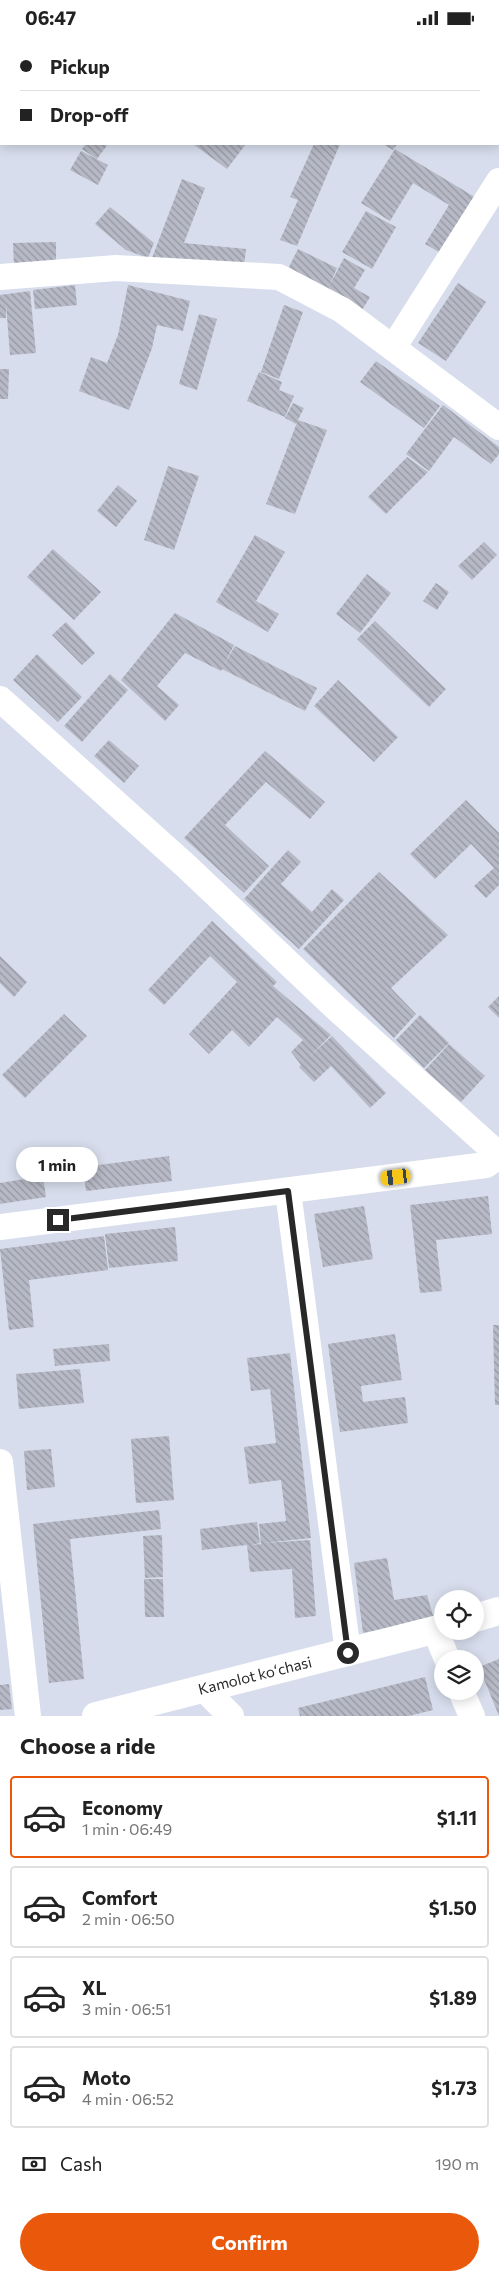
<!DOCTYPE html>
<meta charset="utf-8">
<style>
body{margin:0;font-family:Commissioner,sans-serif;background:#f2f2f2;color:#222;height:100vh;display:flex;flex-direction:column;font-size:19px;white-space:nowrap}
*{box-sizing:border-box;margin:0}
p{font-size:16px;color:#767676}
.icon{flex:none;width:28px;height:28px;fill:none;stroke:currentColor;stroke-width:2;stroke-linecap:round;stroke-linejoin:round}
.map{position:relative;height:1681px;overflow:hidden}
.panel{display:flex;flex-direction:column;background:#fff;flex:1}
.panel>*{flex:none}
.guide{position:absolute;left:0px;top:0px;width:500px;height:110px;box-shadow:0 2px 12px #0003;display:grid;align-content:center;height:110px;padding:0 20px;background:#fff}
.fabs{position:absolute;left:434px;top:1555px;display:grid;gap:10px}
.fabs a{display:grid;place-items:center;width:50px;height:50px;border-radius:50%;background:#fff;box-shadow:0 2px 12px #0003;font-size:25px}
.end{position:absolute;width:22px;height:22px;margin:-11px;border:6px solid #282828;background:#fff;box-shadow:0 0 0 2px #fff}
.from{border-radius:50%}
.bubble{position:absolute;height:35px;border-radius:18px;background:#fff;box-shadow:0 2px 12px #0003;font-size:16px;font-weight:700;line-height:35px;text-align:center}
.car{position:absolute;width:15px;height:30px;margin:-15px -8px;border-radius:6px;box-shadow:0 0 4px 1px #0007;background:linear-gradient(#f5c518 24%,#345 0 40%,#f5c518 0 76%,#345 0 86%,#f5c518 0)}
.guide b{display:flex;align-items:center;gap:18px;height:48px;font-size:19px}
.guide b+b{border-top:1px solid #e0e0e0}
.guide i{width:12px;height:12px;background:#222}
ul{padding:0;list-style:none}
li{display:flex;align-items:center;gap:15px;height:82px;margin:0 10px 8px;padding:0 10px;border:2px solid #e0e0e0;border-radius:5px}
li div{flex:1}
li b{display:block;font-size:19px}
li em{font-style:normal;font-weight:700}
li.on{border-color:#ea580c}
li>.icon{width:45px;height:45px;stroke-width:1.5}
h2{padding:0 20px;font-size:22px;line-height:60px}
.pay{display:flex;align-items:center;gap:12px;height:55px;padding:0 20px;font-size:19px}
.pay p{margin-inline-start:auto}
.cta{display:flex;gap:10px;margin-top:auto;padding:10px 20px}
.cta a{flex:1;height:58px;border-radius:30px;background:#ea580c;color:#fff;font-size:20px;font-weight:700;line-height:58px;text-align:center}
.status{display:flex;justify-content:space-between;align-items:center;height:35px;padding:0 25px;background:#fff;direction:ltr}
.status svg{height:14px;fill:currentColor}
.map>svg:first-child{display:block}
.building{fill:url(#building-back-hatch)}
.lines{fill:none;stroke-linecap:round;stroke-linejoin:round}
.street{stroke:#fff;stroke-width:26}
.secondary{stroke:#fff;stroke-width:28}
.route{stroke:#282828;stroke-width:6}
.labels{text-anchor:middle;stroke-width:4;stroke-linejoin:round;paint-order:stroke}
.street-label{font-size:15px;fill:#282828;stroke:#fff}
</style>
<div class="status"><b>06:47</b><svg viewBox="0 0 49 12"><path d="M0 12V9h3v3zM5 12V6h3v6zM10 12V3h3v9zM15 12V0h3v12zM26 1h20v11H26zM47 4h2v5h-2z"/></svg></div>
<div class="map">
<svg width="499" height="1681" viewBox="0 0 499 1681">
<defs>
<pattern id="building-back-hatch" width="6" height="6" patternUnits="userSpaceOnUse" patternTransform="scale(1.25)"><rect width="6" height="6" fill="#b7bac6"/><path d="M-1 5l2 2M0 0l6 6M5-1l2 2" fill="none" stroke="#9597a1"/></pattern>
</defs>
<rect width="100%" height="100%" fill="#d7ddec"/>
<!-- building -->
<path class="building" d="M86,109H108L97,124L82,114Z
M193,109H246L227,134Z
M314,109H340L297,211L280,205L298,165L290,162Z
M383,109H397L393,115Z
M395,114L478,164L444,220L425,209L449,170L413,148L390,186L361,168Z
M81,116L108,130L98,150L70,135Z
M182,144L205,153L184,208L246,214L244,231L152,223Z
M110,172L154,208L148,223L126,215L95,189Z
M366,176L396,192L372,234L342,217Z
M56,207V228L14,230L13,208Z
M298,214L337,233L329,251L344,223L365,235L354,253L370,262L362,275L288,234Z
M458,248L486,267L446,326L418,308Z
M75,250L77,270L35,274L33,255Z
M128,250L190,266L183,296L157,290L152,313L129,375L79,356L91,322L107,328L118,300Z
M30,256L36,318L10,320L6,269V283H0V260Z
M284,270L303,277L279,344L261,337Z
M199,279L217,284L197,355L179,349Z
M376,326L440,371L424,393L360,347Z
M0,334H9L8,364H0Z
M259,337L282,347L279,355L294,361L285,382L247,366Z
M293,368L304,373L296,389L285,383Z
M443,370L499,412V419L491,429L454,402L429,436L406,419Z
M298,385L327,395L295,479L266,469Z
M407,422L428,437L386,479L368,462Z
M168,431L199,441L174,515L144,505Z
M118,450L137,466L116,492L97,476Z
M255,500L285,517L256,566L279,579L268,597L216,567Z
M484,507L497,520L472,545L458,531Z
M53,514L101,557L74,585L27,542Z
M367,539L391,558L360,598L336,579Z
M436,548L449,557L437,575L423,566Z
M175,578L234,610L224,630L235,611L317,653L305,676L222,634L221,636L185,618L157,651L179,670L165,686L121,645Z
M375,586L446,654L429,672L357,604Z
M66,587L95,618L82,630L52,600Z
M37,619L82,662L58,687L13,645Z
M110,639L128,655L82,707L64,691Z
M338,645L398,702L374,727L314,671Z
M109,705L139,731L124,748L94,721Z
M265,716L325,767L310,784L259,741L266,747L225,790L269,831L244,858L184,803Z
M466,765L499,798V850L486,863L474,851L494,833L471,809L435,844L410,819Z
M288,815L301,827L281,849L312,877L332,854L344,865L299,914L244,864Z
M379,837L448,900L391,953L416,979L394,1003L303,914Z
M212,886L277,947L273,951L331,1000L310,1021L332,1001L386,1058L370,1073L331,1031L314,1047L299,1032L301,1030L291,1017L303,1005L277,982L249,1012L232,995L209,1019L189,999L237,947L210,921L164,970L148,955Z
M0,921L27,947L14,962L0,948Z
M499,961V983L488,972Z
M64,979L87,1001L25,1063L2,1040Z
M420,980L449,1008L424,1033L396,1005Z
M449,1009L485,1041L461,1067L425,1035Z
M169,1121L172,1146L86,1156L83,1132Z
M43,1141L46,1162L0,1169V1148Z
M488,1161L492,1199L436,1205L442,1256L420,1258L410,1170Z
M364,1171L373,1224L323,1232L314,1179Z
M175,1192L178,1226L109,1233L105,1199Z
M104,1201L108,1235L29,1245L34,1292L9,1295L0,1214Z
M493,1290H499V1370H495Z
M395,1299L402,1345L361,1351L363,1367L405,1362L408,1388L340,1397L328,1309Z
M109,1309L110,1326L55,1331L53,1314Z
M290,1318L311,1503L263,1508L310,1505L316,1581L295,1583L292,1534L250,1537L247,1510L202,1515L200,1494L257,1487L260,1508L251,1510L261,1509L259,1489L286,1486L281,1445L249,1449L244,1412L276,1408L270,1354L251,1356L247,1323Z
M80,1334L84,1368L19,1374L16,1339Z
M169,1401L174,1465L136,1468L131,1404Z
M51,1414L55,1452L27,1455L24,1416Z
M159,1475L161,1494L70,1504L84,1644L49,1648L33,1489Z
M162,1500L163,1542L145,1543L143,1501Z
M387,1523L394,1565L427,1560L434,1584L363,1598L354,1528Z
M144,1544H163L164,1582H145Z
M499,1624V1681L479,1632Z
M425,1642L433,1675L409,1681H300L298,1673Z
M9,1649L12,1674L0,1675V1650Z"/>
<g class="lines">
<!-- street -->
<path class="street" d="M0,242L116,233L279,242L342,275L499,392
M393,313L499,146
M0,664L186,831L335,972L499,1120
M288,1156L348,1618
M0,1192L486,1130L499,1121
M0,1427L28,1681
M435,1595L447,1624
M204,1654L231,1681
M461,1656L472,1681"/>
<!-- secondary -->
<path class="secondary" d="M475,1583L499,1576
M96,1681L442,1593"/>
</g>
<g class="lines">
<!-- route -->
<path class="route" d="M58,1185L288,1156L348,1618"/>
</g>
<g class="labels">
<!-- street labels -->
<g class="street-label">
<text transform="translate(255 1641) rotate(-14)" y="5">Kamolot koʻchasi</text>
</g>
</g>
</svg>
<div class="fabs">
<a><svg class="icon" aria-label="locate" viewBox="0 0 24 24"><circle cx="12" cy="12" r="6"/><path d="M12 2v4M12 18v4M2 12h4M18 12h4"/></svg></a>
<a><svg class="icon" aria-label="layers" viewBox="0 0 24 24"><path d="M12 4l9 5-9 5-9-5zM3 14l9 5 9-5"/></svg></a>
</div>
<i class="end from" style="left:348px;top:1618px"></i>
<i class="end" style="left:58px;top:1185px"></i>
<div class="bubble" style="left:16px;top:1112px;width:82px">1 min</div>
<i class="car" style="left:396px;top:1142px;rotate:263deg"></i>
<div class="guide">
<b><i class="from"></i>Pickup</b>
<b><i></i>Drop-off</b>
</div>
</div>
<section class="panel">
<h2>Choose a ride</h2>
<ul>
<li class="on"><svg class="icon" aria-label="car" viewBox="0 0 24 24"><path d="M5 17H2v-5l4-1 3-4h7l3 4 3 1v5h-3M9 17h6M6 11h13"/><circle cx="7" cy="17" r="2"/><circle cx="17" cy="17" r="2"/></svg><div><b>Economy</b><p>1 min · 06:49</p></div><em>$1.11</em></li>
<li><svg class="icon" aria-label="car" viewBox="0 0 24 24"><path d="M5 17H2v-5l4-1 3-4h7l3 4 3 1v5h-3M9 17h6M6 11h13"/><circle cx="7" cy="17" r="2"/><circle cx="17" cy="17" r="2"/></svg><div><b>Comfort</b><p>2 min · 06:50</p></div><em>$1.50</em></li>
<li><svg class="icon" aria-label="car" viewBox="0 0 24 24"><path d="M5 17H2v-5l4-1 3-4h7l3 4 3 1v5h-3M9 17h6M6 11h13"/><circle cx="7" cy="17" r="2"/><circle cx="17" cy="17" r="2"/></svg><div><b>XL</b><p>3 min · 06:51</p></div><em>$1.89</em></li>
<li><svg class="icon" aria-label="car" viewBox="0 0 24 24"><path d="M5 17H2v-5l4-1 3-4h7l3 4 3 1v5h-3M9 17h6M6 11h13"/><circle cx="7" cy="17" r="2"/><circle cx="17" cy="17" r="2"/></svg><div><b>Moto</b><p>4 min · 06:52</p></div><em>$1.73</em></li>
</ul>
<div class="pay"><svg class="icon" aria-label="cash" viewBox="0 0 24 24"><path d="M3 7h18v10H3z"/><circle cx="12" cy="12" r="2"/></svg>Cash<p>190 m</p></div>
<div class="cta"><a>Confirm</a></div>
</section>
